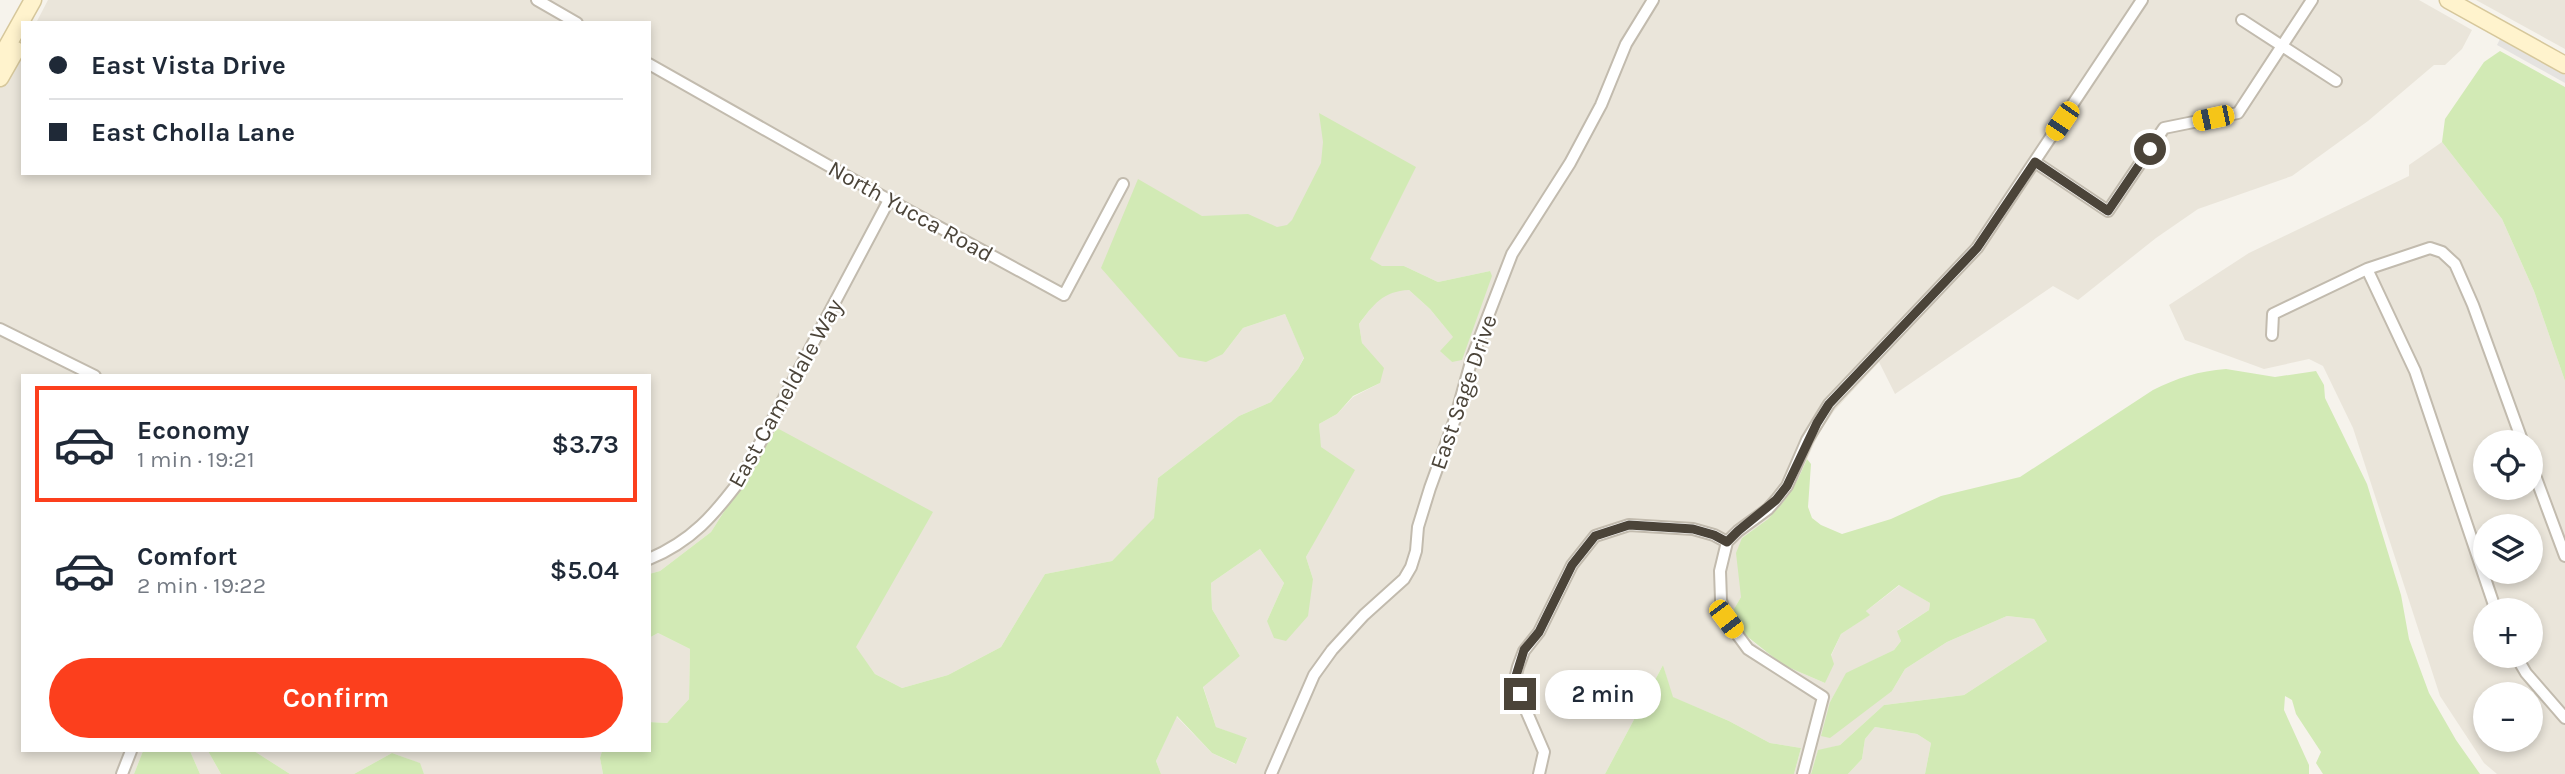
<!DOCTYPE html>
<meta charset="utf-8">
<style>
body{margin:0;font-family:Karla,sans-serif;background:#f6f6f7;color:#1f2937;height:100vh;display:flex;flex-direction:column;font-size:26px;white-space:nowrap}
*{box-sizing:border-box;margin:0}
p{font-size:23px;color:#747a83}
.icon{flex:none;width:38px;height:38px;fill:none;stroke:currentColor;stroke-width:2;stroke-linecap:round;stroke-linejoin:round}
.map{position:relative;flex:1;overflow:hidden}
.side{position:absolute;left:21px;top:374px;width:630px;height:378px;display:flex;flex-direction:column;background:#fff;border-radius:0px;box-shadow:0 4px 10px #0003}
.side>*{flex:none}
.guide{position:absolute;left:21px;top:21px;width:630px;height:154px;border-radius:0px;box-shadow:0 4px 10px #0003;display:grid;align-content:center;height:154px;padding:0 28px;background:#fff}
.tools{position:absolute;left:2473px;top:430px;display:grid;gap:14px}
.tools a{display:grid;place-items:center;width:70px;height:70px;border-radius:50%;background:#fff;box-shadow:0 4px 10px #0003;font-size:35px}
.end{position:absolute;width:32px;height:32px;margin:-16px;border:9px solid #4b4439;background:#fff;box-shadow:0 0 0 4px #fff}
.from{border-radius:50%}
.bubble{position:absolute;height:49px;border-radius:24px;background:#fff;box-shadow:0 4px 10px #0003;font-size:23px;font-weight:600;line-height:49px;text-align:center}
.car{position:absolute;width:21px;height:42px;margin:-21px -10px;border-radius:9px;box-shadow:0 0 5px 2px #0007;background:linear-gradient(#f5c518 24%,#345 0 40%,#f5c518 0 76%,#345 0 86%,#f5c518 0)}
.guide b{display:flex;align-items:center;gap:24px;height:66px;font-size:26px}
.guide b+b{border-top:2px solid #e0e1e3}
.guide i{width:18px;height:18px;background:#1f2937}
ul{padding:12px 0 0;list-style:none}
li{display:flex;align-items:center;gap:21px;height:116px;margin:0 14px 10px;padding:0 14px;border:4px solid transparent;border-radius:0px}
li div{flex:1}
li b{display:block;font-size:26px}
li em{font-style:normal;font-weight:600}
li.on{border-color:#fc3f1d}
li>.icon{width:63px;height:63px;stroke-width:1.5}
.button{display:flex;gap:14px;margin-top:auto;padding:14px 28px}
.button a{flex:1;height:80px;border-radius:42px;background:#fc3f1d;color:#fff;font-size:28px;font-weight:600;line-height:80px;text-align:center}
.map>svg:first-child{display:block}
.residential{fill:#eae5da;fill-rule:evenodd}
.green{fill:#d2eab5}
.parking{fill:#e5e3e0}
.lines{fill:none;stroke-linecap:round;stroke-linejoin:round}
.street-casing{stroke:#c2bbae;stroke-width:14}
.secondary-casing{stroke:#d6c79b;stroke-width:19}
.street{stroke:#fff;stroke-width:10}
.secondary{stroke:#fff3cd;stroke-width:16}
.route{stroke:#4b4439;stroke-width:9}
.labels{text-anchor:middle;stroke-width:5;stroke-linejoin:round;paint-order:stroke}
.street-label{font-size:23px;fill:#4b4439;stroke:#fff}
</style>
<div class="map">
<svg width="2565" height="774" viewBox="0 0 2565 774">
<rect width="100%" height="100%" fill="#f6f3ec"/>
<!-- residential -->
<path class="residential" d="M48,0H2419L2472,30L2462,49L2445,65H2434L2368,121L2292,176L2198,209L2156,238L2078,300L2053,286L1895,394L1879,362L1834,411L1819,433L1798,479L1784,501L1768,519L1742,538L1741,597L1734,609L1735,619L1744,635L1783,665L1825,683L1831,656L1841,634L1869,615L1866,611L1900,585L1930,603L1929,610L1898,630L1901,641L1894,650L1846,674L1830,702L1892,691L1905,669L1947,642L2007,616L2034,619L2047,641L1964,695L1884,705L1840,745L1818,751L1811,774H1794L1801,748L1770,743L1729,721L1672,697L1663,665L1605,774H1161L1156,761L1176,716L1212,753L1235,764L1247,739L1216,727L1203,686L1240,656L1212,609L1211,583L1260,549L1284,583L1267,621L1313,579L1306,557L1325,521L1319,424L1337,414L1353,397L1380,383L1362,343L1359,324L1377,300L1395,290H1409L1430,309L1454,338L1441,351L1452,362L1490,271L1438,282L1404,266H1382L1349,300L1138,180L1223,354L1243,328L1285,314L1304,357L1298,369L1271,402L1239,416L1158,478L1155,518L1112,561L1045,574L1001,647L948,675L902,688L875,674L855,647L777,428L711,532L660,571L649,574V376H23V751H143L134,774H0V87L23,46V173H649V23H36Z
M2476,0H2565V49Z
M2442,142L2502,219L2534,291L2565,381V774H2497L2484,763L2440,696L2353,428L2323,366L2309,359L2264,369L2185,340L2169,305L2249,253L2409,176V165ZM2485,443H2530V488H2485ZM2485,527H2530V572H2485ZM2485,611H2530V656H2485ZM2485,695H2530V740H2485Z
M658,633L690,649L689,699L667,723L649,722V638Z
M1875,727L1917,734L1931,743L1925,774H1848L1862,759L1865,739Z
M190,751H208L221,774H200Z
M254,751H602L600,758L603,774H424L419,763L392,753L354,774H290Z"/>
<!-- green -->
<path class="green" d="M2500,51L2565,87V381L2534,291L2502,219L2442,142L2445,119L2484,62Z
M1319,113L1416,167L1370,259L1382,266H1404L1438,282L1490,271L1492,276L1462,360L1452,362L1440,351L1453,337L1430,309L1409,290C1383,291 1373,305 1359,324L1362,343L1384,368L1380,383L1353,396L1337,414L1319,424L1321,447L1355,470L1306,557L1313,579L1308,616L1286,641L1274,638L1267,621L1284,583L1260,549L1211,583L1212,609L1240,656L1203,687L1216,727L1247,738L1236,764L1212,753L1177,716L1156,761L1161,774H603L600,758L602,751H649V722L667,723L689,699L690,649L658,633L649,638V574L660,571L711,532L777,428L933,512L856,647L875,674L902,688L948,675L1001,647L1045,574L1112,561L1154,518L1158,478L1239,416L1271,402L1298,369L1304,358L1285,314L1243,328L1223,354L1206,362L1179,357L1101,268L1138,179L1202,216L1248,214L1277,227L1287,225L1292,220L1321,163L1323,142Z
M2226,369L2275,377L2316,371L2324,385L2325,398L2367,484L2401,595L2409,639L2429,693L2456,740L2480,774H2323L2316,763L2321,752L2296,714L2292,700L2285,696L2284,710L2309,765V774H1925L1931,743L1917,734L1875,727L1865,739L1862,759L1848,774H1811L1818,750L1840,745L1884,705L1964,695L2047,641L2034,619L2007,616L1947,642L1905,669L1892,691L1830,738L1821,736L1830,702L1846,673L1894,650L1901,641L1897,631L1929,610L1930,603L1899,585L1866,611L1870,615L1841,634L1831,655L1834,664L1825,683L1783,665L1744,634L1735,619L1734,609L1741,597L1736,553L1742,538L1768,519L1784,501L1798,479L1807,459L1811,464L1808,507L1812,518L1821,525L1842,534L1891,519L1941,496L2020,477L2153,390C2177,378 2199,371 2226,369Z
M1663,665L1673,697L1729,721L1770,743L1801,748L1794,774H1605Z
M143,751H190L200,774H134Z
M208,751H254L290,774H221Z
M392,753L420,763L424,774H354Z"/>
<!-- parking -->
<path class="parking" d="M2500,39L2565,75V83L2497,45Z"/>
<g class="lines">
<defs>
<path id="street" d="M537,0L577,23
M2242,20L2336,81
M649,64L882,196L1064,295L1123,184
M2035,162L2108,211L2164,128L2238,113L2312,0
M2367,269L2415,371L2496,611
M0,329L95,376
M2272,335L2273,314L2367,269L2430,248L2442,252L2455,264L2473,305L2523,443
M2530,462L2565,556
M649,559C692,541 714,515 741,479L889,200
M2516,656L2526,673L2565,718
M122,774L131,751
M1271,774L1314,675L1332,650L1364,615L1404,579L1411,567L1416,551L1418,527L1430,488L1455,419L1473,355L1512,254L1570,163L1601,105L1626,44L1653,0
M1539,774L1544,752L1525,708L1515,679L1518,667L1524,651L1539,632L1572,565L1595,536L1629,525L1693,529L1714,535L1727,542
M1803,774L1823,697L1748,649L1726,619L1721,600L1720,571L1727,542L1738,531L1768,509L1776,500L1787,486L1807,440L1829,404L1977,248L2142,0"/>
<path id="secondary" d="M2448,0L2565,65
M0,59L33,0
M0,78L16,50"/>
</defs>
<!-- street casing -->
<use href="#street" class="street-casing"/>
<!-- secondary casing -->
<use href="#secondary" class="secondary-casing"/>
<!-- street -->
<use href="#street" class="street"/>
<!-- secondary -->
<use href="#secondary" class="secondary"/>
</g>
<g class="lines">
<!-- route -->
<path class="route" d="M1520,694L1515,679L1524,650L1539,632L1572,565L1595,536L1629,525L1693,529L1714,535L1727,542L1738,531L1776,500L1787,486L1817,423L1829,404L1977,248L2035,162L2108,211L2150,149"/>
</g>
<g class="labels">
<!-- street labels -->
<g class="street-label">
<text transform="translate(911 211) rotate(29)" y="8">North Yucca Road</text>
<text transform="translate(1463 392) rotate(-71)" y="8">East Sage Drive</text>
<text transform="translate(785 393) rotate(-61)" y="8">East Cameldale Way</text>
</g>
</g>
</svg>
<div class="tools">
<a><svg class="icon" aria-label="locate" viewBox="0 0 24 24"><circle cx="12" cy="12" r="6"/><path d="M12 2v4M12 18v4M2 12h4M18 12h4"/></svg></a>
<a><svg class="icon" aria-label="layers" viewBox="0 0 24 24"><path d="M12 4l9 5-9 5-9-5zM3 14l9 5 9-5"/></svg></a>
<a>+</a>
<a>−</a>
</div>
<i class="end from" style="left:2150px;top:149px"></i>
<i class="end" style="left:1520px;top:694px"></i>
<div class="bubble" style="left:1545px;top:670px;width:116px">2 min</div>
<i class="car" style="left:2213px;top:118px;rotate:258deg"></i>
<i class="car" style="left:2062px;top:121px;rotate:214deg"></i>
<i class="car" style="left:1726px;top:619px;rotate:143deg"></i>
<div class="guide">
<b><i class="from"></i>East Vista Drive</b>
<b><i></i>East Cholla Lane</b>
</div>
<section class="side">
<ul>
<li class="on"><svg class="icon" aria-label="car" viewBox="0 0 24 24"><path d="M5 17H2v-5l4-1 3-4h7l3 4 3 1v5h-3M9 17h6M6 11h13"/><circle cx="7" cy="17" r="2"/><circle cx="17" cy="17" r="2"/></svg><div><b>Economy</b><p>1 min · 19:21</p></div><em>$3.73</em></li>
<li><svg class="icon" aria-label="car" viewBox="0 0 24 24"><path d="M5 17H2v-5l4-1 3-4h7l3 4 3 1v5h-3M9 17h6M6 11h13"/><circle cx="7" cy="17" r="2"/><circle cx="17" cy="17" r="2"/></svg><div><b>Comfort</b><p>2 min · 19:22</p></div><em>$5.04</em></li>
</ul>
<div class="button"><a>Confirm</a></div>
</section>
</div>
